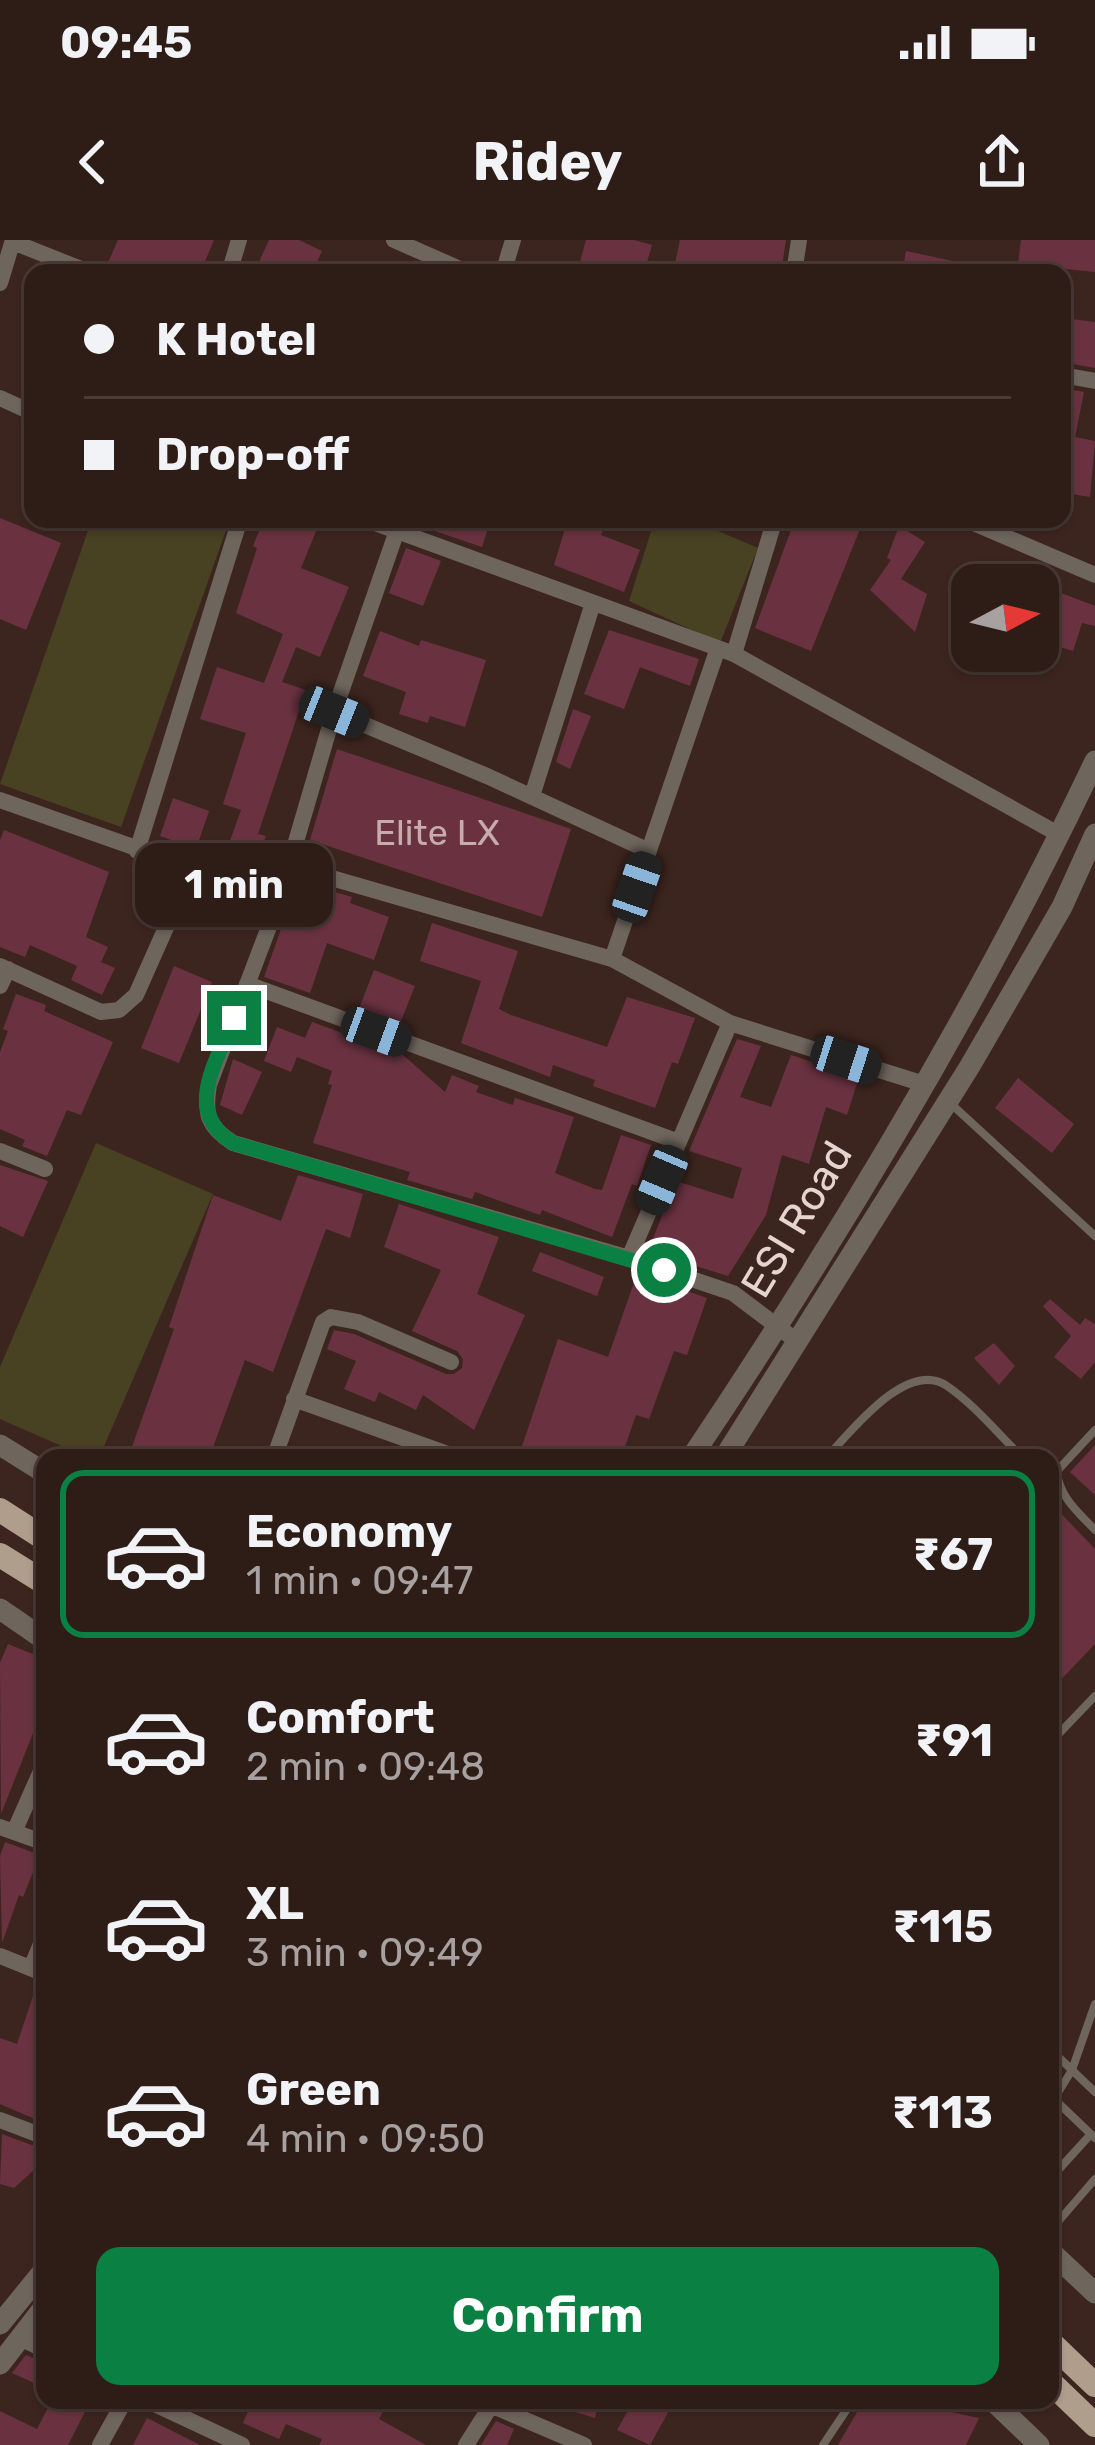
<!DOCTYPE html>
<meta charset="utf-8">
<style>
body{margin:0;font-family:Rubik,sans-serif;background:#362520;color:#f1f3f6;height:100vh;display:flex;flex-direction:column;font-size:45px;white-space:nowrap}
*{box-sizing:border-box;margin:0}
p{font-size:39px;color:#a7a1a1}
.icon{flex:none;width:66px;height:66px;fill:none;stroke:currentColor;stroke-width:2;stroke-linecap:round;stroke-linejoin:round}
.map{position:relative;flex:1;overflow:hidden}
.panel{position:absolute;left:36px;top:1209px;width:1023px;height:960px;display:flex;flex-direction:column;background:#2e1c17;border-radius:24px;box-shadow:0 3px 9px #0004,0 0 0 3px #493a36}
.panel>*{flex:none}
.top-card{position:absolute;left:24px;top:24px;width:1047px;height:264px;border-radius:24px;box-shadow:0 3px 9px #0004,0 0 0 3px #493a36;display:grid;align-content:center;height:264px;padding:0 60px;background:#2e1c17}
.needle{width:78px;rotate:83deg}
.tools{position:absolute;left:951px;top:324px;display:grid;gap:24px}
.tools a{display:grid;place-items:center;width:108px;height:108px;border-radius:24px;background:#2e1c17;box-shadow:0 3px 9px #0004,0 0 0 3px #493a36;font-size:60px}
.end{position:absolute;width:54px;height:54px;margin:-27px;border:15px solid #0b8043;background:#fff;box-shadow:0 0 0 6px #fff}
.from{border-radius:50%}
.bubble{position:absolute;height:84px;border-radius:24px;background:#2e1c17;box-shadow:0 3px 9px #0004,0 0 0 3px #493a36;font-size:39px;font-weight:700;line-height:84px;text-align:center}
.car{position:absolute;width:36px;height:72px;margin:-36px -18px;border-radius:15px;box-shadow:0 0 9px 3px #0007;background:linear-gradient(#222 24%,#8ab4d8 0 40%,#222 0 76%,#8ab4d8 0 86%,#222 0)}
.top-card b{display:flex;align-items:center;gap:42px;height:114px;font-size:45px}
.top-card b+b{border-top:3px solid #493a36}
.top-card i{width:30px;height:30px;background:#f1f3f6}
ul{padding:21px 0 0;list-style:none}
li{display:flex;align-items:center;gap:36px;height:168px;margin:0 24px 18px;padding:0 36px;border:6px solid transparent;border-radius:24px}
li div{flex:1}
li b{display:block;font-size:45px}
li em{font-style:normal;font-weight:700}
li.active{border-color:#0b8043}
li>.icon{width:108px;height:108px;stroke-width:1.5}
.button{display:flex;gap:24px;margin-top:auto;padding:24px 60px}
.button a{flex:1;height:138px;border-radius:24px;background:#0b8043;color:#fff;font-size:48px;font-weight:700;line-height:138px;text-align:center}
.status{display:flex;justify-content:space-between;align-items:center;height:84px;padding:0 60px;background:#2e1c17;direction:ltr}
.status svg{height:33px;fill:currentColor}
header{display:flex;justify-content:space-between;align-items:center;height:156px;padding:0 60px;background:#2e1c17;font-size:54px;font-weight:700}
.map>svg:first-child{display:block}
.green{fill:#484122}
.building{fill:#6a3241}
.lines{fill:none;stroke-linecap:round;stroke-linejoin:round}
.service{stroke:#6e655d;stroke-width:8}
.minor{stroke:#6e655d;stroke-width:16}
.tertiary{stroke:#6e655d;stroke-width:21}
.primary{stroke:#b09e8c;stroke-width:24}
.route{stroke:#0b8043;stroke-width:15}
.labels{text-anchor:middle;stroke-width:9;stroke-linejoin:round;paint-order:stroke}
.number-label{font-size:36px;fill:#c6acac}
.street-label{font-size:42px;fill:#e5d4d0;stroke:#3d251f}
</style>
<div class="status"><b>09:45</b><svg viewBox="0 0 49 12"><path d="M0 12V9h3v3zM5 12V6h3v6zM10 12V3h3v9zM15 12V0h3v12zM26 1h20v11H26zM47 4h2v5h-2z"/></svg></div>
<header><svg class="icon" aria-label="back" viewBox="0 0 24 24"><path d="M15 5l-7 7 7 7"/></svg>Ridey<svg class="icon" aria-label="share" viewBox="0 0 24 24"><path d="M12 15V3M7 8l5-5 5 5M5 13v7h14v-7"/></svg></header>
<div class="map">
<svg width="1095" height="2205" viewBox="0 0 1095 2205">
<rect width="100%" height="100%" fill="#3d251f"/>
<!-- green -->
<path class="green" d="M92,279H230L121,587L0,544Z
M655,279H690L758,308L720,403L629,361Z
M96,903L213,954L99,1218H89L0,1179V1127Z"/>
<!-- building -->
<path class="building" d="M118,0H214L200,33H126L107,25Z
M269,0H299L322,11L312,33H254Z
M586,0H634L652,5L644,33H577Z
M680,0H786L781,33H673Z
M1021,0H1095V32L1018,24Z
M906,11L976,26L975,33H902Z
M1064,78L1095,82V128L1062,122Z
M1062,148L1084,152L1075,197L1095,201L1090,257L1066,253L1072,219L1069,223H1062Z
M0,278L61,303L26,390L0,379Z
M264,279H308L319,284L301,328L349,347L320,417L296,407L282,442L306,450L258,594L266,596L251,633L222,623L241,570L223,564L246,493L200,479L217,427L264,443L283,394L236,373L257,308L253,306Z
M422,279H491L482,307L420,286Z
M568,279H607L601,295L640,310L624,352L554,325Z
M795,279H864L811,411L755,388Z
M899,286L925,302L901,339L927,354L915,392L870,350L891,320L887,318Z
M406,308L441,321L423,366L389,353Z
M1038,344L1095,366V386L1082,383L1073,411L1038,400Z
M609,390L699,419L690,446L640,427L624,469L584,454Z
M380,391L419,406L421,400L486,420L465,487L430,476L428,483L399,474L406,452L363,436Z
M996,411H1044L1032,432L1014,421L1007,433L992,424Z
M573,469L591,476L570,529L556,522Z
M337,509L571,589L542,677L310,600Z
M173,558L209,571L196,609L160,596Z
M4,590L109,632L86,697L108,707L101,722L115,728L102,755L71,740L77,726L30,705L25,717L0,707V600Z
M298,641L352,657L350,663L389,677L374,720L327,703L310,753L264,737Z
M432,683L518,711L499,769L511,775L607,807L627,757L695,778L678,824L672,822L655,868L593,846L595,840L553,825L550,837L461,803L481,741L420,721Z
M174,726L212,742L179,823L141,808Z
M374,730L415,746L399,786L358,771Z
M16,754L46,765L44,771L113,802L81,875L67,870L47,916L22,906L25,900L0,889V812L8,791L3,789Z
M312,782L403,815L445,852L452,835L479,846L476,852L513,865L515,858L574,877L555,933L595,949L602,950L621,895L651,905L637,946L632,944L612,997L542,970L540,975L475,952L472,959L407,940L410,932L313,903L332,845L328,844L332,831L297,817L291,832L264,821L277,787L305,798Z
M737,799L761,806L740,857L771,867L791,815L859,837L847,875L826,867L809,924L782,915L766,975L728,1036L648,1011L676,941L733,959L742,928L689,911Z
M233,819L262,832L242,875L220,865Z
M1018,838L1074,884L1052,913L995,868Z
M0,925L48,941L23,997L0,986Z
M298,935L363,954L350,998L326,989L273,1132L245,1120L209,1218H128L174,1089L169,1087L213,955L281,981Z
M399,964L499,997L477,1054L525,1075L474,1190L423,1155L416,1170L379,1152L375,1162L344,1149L356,1121L327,1109L334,1090L354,1094L446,1134H454L462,1128L463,1119L457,1111L412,1091L441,1030L384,1007Z
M540,1012L604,1037L597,1056L532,1031Z
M637,1034L707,1058L687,1115L674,1111L649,1179L636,1175L621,1218H518L558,1099L608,1117Z
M1050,1059L1080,1085L1085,1078L1095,1084V1122L1081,1139L1054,1117L1071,1096L1043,1066Z
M994,1103L1015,1126L999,1145L974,1118Z
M1095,1205V1255L1070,1232Z
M1050,1262L1095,1309V1404L1050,1451Z
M8,1404L45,1419V1463L1,1574L0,1423Z
M5,1602L40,1615L23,1657L19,1655L2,1703L0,1616Z
M37,1744L45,1747V1858L37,1880L0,1864V1798L17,1804Z
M2,1894L45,1910V1920L14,1948L0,1944Z
M26,2115L45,2123V2148L12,2133Z
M52,2160H91L68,2205H0V2171L37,2189Z
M253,2160H389L379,2179L426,2205H319L322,2199L286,2184L279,2199L243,2183Z
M549,2160H599L595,2178L548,2164Z
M634,2160H675L650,2205L617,2190Z
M864,2160H942L937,2169L979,2178L966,2205H838Z
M147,2178L200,2205H133Z
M496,2181L514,2189L507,2205H481Z"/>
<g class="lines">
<!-- service -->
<path class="service" d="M949,862L1095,996
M1095,1190L1057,1231C1059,1257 1078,1272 1095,1290
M826,1218C850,1193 907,1118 947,1146C975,1165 999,1195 1023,1218
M1050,1503L1095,1456
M1050,1809L1095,1852
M1050,1855L1095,1898
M1054,1859L1072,1830L1095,1764
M1050,1939L1091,1894
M1050,1991L1095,1939
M823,2205L853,2160"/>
<!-- minor -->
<path class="minor" d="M394,0L469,33
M13,2L91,33
M229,33L239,0
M503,33L513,0
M794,33L799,0
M0,43L13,0
M1062,135L1095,141
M0,158L33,173
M364,279L734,414L1060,595
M401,279L334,472L278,663L209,845C204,874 208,887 233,903L629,1018L733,1053L798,1102
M964,279L1095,335
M734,414L775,279
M334,472L487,536L649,611
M532,556L593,363
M0,560L227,640L278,663
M137,611L240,279
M290,626L612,719L730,783L924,844
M612,719L718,408
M0,726L101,772L119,770L136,755L192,629
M247,744L679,902
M0,746L8,729
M0,911L45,929
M629,1018L730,783
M294,1159L459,1218
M274,1218L323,1082L331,1077L358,1082L451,1122
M0,1587L45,1603
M14,1592L45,1522
M0,1716L45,1734
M31,1728L45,1694
M0,1880L45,1897
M20,2098L45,2110
M146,2160L242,2205
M479,2160L584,2205
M100,2205L125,2160
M466,2205L494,2161"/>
<!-- tertiary -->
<path class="tertiary" d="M0,1205L45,1233
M691,1218C840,996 980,763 1095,521
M724,1218L970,826L1062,667L1095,594
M0,1369L45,1400
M1050,2011L1095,2053
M0,2084L45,2029
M0,2124L45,2066
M992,2160L1039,2205"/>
<!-- primary -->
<path class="primary" d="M0,1270L45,1299
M0,1315L45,1343
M1050,2102L1095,2145
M1050,2142L1095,2185"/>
</g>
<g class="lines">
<!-- route -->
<path class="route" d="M234,778C217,822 182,871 233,903L664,1030"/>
</g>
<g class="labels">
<!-- number labels -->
<g class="number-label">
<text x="437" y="605">Elite LX</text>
</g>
<!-- street labels -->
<g class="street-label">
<text transform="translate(796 979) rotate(-59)" y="15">ESI Road</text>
</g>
</g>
</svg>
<div class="tools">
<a><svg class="needle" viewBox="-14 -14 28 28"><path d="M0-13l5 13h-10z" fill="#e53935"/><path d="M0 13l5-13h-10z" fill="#a7a1a1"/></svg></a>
</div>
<i class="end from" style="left:664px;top:1030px"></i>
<i class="end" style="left:234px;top:778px"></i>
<div class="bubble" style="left:135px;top:603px;width:198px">1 min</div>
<i class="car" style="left:334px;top:472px;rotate:112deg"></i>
<i class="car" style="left:637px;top:647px;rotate:19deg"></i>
<i class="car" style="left:376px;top:792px;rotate:110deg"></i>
<i class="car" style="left:846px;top:820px;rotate:108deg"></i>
<i class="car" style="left:662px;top:940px;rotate:203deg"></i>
<div class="top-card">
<b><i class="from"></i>K Hotel</b>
<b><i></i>Drop-off</b>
</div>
<section class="panel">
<ul>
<li class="active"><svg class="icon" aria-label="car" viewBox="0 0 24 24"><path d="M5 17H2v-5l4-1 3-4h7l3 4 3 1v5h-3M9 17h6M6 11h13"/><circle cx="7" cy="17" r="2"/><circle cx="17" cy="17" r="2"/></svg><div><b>Economy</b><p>1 min · 09:47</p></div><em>₹67</em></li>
<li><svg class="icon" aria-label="car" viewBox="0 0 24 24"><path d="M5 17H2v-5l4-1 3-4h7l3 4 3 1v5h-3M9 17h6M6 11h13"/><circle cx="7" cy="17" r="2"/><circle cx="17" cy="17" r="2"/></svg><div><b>Comfort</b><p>2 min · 09:48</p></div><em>₹91</em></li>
<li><svg class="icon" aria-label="car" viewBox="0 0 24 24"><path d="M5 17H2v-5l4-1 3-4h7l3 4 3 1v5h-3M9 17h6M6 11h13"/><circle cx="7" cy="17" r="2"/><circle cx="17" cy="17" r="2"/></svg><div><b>XL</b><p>3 min · 09:49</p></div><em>₹115</em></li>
<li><svg class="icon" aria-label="car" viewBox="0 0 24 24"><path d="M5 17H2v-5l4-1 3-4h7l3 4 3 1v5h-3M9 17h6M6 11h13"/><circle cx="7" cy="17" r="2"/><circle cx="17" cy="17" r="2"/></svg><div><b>Green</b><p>4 min · 09:50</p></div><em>₹113</em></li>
</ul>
<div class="button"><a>Confirm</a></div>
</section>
</div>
